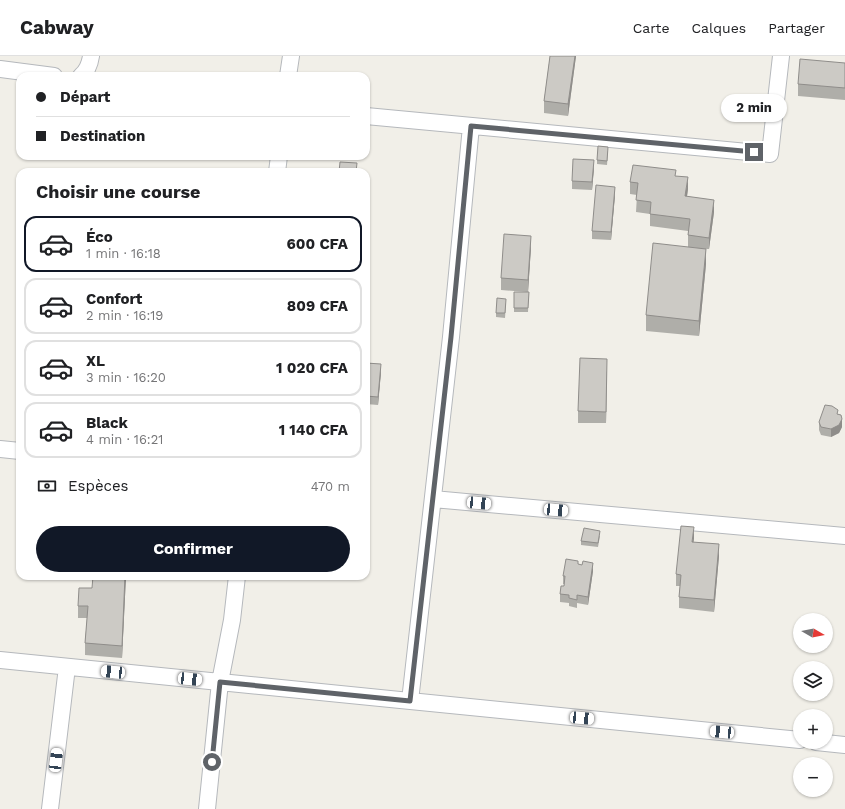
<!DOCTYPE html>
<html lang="fr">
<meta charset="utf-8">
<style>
body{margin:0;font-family:"Work Sans",sans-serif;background:#f6f6f6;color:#202124;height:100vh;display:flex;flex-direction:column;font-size:15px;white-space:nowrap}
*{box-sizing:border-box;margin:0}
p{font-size:13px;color:#757577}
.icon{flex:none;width:22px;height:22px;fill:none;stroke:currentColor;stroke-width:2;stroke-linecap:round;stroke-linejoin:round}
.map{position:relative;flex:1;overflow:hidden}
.drawer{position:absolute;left:16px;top:112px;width:354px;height:412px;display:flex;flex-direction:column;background:#fff;border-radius:12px;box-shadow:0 1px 3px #0004}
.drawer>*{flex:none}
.top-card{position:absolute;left:16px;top:16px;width:354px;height:88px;border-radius:12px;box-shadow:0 1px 3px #0004;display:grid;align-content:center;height:88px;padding:0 20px;background:#fff}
.needle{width:26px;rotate:99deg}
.buttons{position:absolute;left:793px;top:557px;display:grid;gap:8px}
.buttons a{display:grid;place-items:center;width:40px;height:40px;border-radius:50%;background:#fff;box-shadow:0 1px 3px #0004;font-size:20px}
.end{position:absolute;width:18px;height:18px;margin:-9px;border:5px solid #5f6368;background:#fff;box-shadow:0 0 0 2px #fff}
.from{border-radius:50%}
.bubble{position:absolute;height:28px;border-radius:14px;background:#fff;box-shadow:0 1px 3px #0004;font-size:13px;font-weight:700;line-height:28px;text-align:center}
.car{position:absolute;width:12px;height:24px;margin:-12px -6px;border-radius:5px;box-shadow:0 0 3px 1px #0007;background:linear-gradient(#fff 24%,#345 0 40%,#fff 0 76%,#345 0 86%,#fff 0)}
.top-card b{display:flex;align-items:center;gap:14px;height:38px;font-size:15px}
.top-card b+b{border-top:1px solid #e0e0e0}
.top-card i{width:10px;height:10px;background:#202124}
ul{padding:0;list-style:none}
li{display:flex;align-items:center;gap:12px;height:56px;margin:0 8px 6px;padding:0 12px;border:2px solid #e0e0e0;border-radius:12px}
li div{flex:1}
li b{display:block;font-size:15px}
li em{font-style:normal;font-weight:700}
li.active{border-color:#111827}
li>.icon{width:36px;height:36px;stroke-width:1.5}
h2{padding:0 20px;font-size:18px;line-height:48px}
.pay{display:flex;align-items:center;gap:10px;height:44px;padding:0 20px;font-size:15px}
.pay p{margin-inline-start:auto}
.button{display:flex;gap:8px;margin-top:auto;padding:8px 20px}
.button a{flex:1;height:46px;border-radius:24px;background:#111827;color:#fff;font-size:16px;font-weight:700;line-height:46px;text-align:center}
header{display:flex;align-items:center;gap:24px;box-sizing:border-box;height:56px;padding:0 20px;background:#fff;border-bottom:1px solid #e0e0e0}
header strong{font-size:19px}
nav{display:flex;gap:22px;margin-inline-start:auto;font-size:14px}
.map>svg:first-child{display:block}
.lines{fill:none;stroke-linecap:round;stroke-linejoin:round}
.minor-casing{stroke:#b5b8bc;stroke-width:18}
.minor{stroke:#fff;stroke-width:16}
.wall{fill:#afaea9}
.shaded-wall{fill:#8f8d8a}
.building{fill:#cccac5;stroke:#8f8d8a}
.route{stroke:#5f6368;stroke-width:5}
</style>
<header>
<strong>Cabway</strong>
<nav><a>Carte</a><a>Calques</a><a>Partager</a></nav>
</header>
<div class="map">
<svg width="845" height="753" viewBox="0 0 845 753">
<rect width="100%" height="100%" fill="#f1efe8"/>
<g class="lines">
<defs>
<path id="minor" d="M0,13L54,20
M81,20C87,15 90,7 91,0
M288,20L291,0
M366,60L770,98L781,0
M277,116L279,100
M0,393L20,395
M433,443L845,480
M0,604L800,684
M410,645L451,281L471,70
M816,686L845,689
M50,753L67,611
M207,753L220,626L232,564L237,520"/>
</defs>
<!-- minor casing -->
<use href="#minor" class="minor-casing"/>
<!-- minor -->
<use href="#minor" class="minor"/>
</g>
<!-- wall -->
<path class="wall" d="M550,0H576L568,60L544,57V45Z
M845,7V44L798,40V28Z
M608,95L607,109L597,108V104Z
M594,112L592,134L572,133V125Z
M676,120L688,133L687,141L714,156L709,193H706V208L699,280L646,275V259L688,191V175L650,170V158L636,156L637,139L630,138V126Z
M615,139L611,184L592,183V175Z
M531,191L528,236L501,234V222Z
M514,236H529L528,256H514Z
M506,247L505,262L496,261V257Z
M366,307L381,316L378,349L366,348Z
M607,315L606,367H578V355Z
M838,358L842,371L839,377L831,381L821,379L819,374V366Z
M600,480L598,491L581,489V485Z
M694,483L693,486L719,500L714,556L679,552V541L680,530H676V518Z
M578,509L593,515L588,549L577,547V552L569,550V547L560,546V538L564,530V528H563V520Z
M126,520L122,602L85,599V587L87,562H78V550L92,532Z"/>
<!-- shaded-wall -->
<path class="shaded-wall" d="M575,0H576L568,60V48Z
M594,104V112L592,134V126Z
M688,121V133L685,152V140Z
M615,131V139L611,184V176Z
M714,144V156L709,193V182Z
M531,180V191L528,236V224Z
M706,193V208L699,280V265Z
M607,303V315L606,367V356Z
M381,308V316L378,349V341Z
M842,363V371L839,377L831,381V373Z
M694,471V483L692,497V486Z
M719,488V500L714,556V544Z
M593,507V515L588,549V541Z
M125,520H126L122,602V590Z"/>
<!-- building -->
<path class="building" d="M550,0H575L568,48L544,45Z
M800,3L845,7V32L798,28Z
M598,90L608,91L607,105L597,104Z
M573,103L594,104L592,126L572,125Z
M340,106L357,107L356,116H339Z
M633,109L676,114L675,120L688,121L685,140L714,144L709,182L688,179L690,163L650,158L651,146L636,144L638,127L630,126Z
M596,129L615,131L611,176L592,175Z
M504,178L531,180L528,224L501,222Z
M653,187L706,193L699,265L646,259Z
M514,236H529L528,252H514Z
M497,242L506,243L505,257H496Z
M580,302L607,303L606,356L578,355Z
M366,307L381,308L378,341L366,340Z
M825,349L832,350L838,354L837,358L841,359L842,363L839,369L831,373L821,371L819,366Z
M681,470L694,471L692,486L719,488L714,544L679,541L681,519L676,518Z
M584,472L600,475L598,487L581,485Z
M566,503L578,505V508L582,509L583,505L593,507L588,541L577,539V544L569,542V539L560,538L561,530H564L565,520H563Z
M93,520H125L122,590L85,587L88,550H78L79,532H92Z"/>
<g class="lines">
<!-- route -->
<path class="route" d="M212,706L220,626L410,645L451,281L471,70L754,96"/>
</g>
</svg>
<div class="buttons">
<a><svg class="needle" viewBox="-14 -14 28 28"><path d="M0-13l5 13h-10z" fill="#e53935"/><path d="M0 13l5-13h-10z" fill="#757577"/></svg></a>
<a><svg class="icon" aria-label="layers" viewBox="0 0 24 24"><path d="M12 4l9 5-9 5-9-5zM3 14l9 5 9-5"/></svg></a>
<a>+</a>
<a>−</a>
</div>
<i class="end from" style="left:212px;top:706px"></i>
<i class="end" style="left:754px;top:96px"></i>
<div class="bubble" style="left:721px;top:38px;width:66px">2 min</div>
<i class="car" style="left:479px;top:447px;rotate:95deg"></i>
<i class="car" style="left:556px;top:454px;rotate:95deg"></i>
<i class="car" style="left:113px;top:616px;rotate:276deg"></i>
<i class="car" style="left:190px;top:623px;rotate:96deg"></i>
<i class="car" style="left:582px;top:662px;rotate:95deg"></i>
<i class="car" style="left:722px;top:676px;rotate:275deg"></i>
<i class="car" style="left:56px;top:704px;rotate:7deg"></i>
<div class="top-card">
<b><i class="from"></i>Départ</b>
<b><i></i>Destination</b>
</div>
<section class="drawer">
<h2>Choisir une course</h2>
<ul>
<li class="active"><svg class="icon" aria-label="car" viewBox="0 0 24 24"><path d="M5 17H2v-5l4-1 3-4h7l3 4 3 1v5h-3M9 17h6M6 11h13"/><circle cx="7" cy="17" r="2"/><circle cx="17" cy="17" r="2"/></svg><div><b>Éco</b><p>1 min · 16:18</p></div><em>600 CFA</em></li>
<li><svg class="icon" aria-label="car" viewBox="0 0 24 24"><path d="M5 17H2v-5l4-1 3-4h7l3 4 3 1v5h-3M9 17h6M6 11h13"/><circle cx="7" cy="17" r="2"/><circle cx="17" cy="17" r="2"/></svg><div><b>Confort</b><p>2 min · 16:19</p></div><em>809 CFA</em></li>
<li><svg class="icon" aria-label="car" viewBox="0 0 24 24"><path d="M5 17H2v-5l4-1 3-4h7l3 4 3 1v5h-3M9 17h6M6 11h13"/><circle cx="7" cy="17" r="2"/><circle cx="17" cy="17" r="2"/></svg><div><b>XL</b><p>3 min · 16:20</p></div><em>1 020 CFA</em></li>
<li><svg class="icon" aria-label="car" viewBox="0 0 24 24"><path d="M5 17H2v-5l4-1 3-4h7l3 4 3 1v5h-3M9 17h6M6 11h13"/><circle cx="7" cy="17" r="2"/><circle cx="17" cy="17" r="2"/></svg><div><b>Black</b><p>4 min · 16:21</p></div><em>1 140 CFA</em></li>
</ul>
<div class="pay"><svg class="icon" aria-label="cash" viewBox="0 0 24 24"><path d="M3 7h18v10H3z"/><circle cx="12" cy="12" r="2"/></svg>Espèces<p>470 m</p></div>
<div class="button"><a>Confirmer</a></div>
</section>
</div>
